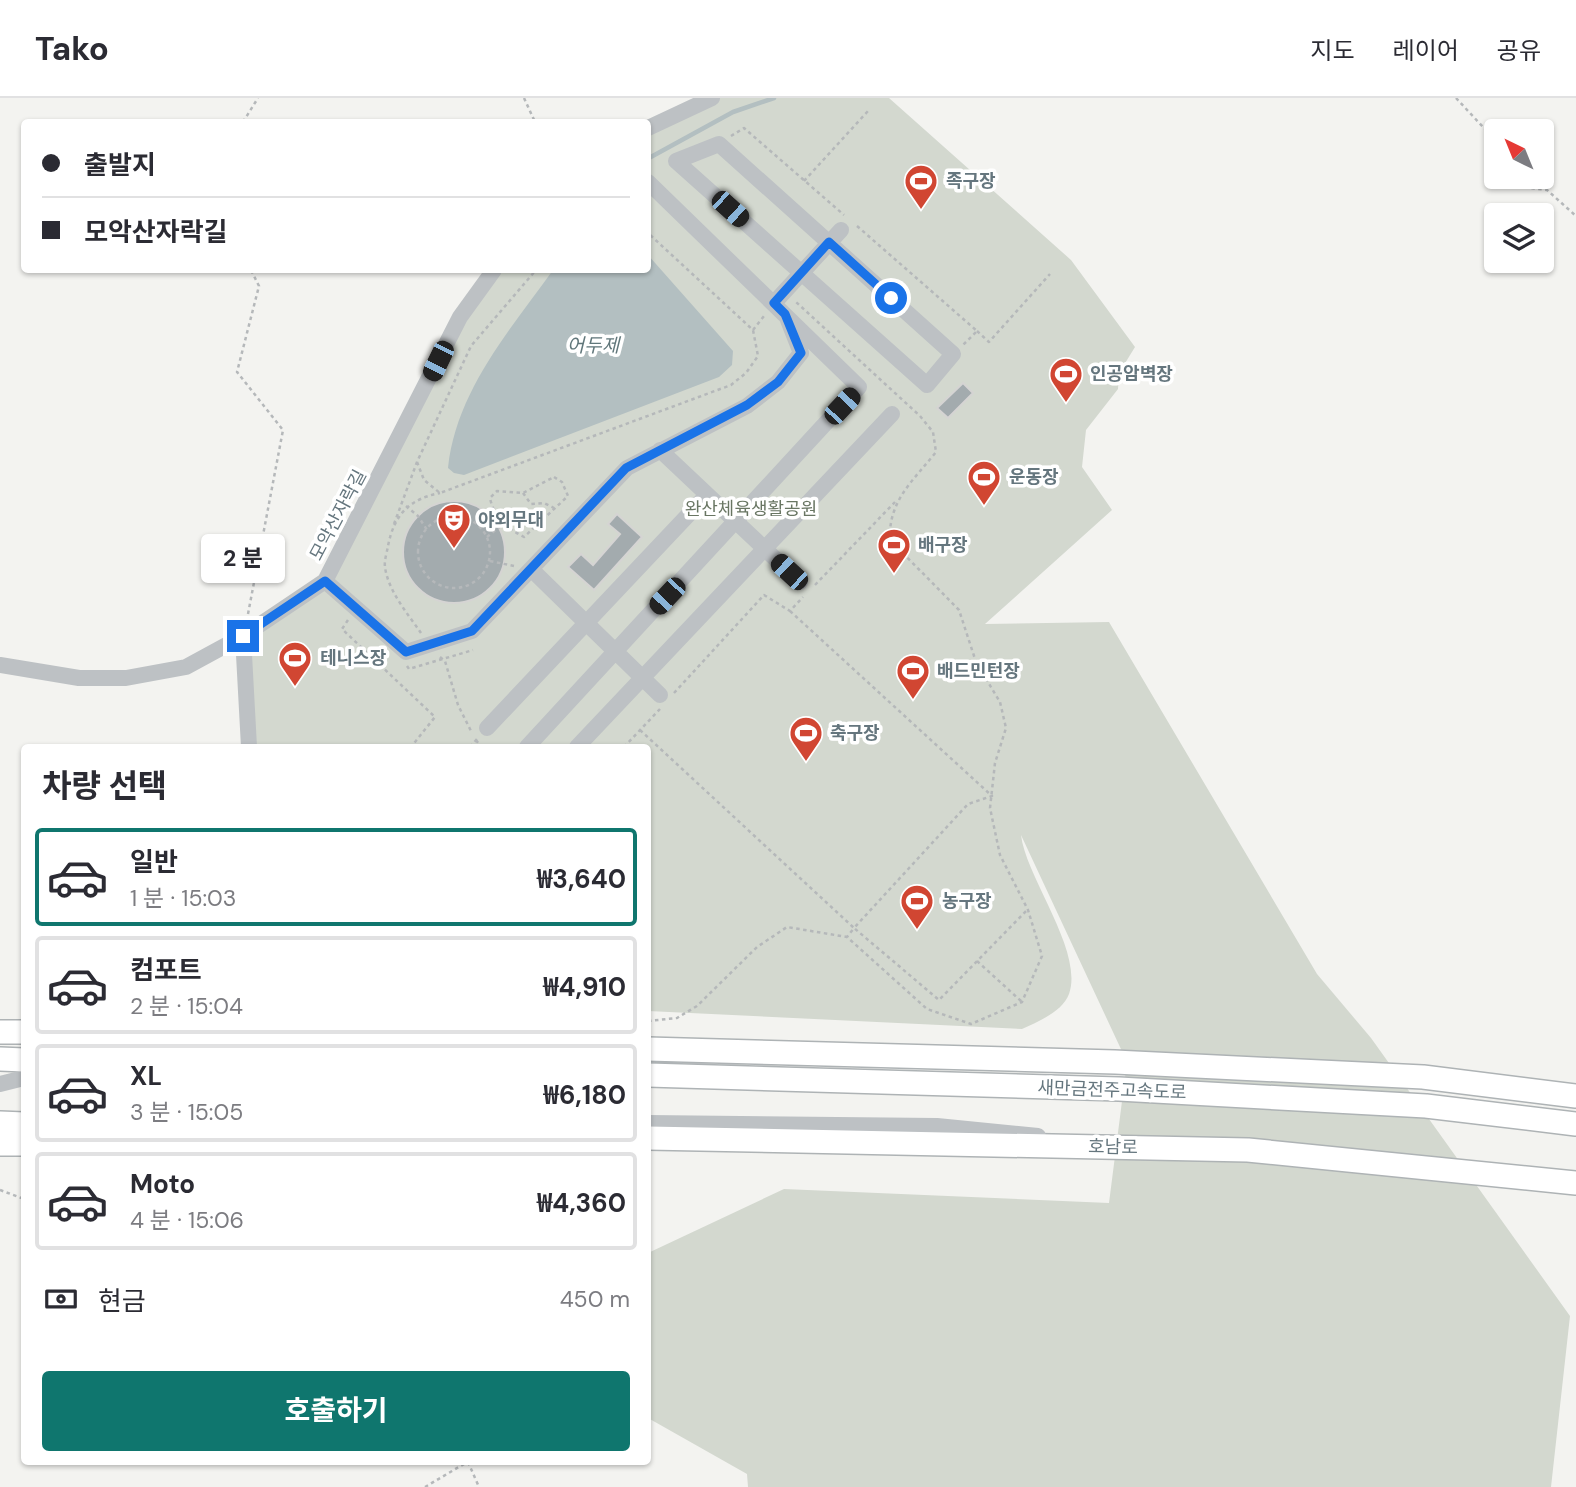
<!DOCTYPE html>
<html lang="ko">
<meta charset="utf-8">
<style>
body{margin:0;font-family:"DM Sans","Noto Sans KR",sans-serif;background:#f7f7f7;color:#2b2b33;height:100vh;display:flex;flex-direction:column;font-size:26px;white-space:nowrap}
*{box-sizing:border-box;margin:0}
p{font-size:23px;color:#7c7c81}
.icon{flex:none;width:38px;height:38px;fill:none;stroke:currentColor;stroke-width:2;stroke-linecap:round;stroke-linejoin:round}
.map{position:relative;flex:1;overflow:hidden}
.panel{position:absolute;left:21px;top:646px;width:630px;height:721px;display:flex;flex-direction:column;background:#fff;border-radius:7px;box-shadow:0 2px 5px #0004}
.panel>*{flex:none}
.banner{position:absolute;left:21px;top:21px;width:630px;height:154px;border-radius:7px;box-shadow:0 2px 5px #0004;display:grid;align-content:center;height:154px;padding:0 21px;background:#fff}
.needle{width:46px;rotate:317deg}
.fabs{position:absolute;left:1484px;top:21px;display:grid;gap:14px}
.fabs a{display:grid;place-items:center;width:70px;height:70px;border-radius:7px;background:#fff;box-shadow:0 2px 5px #0004;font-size:35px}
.end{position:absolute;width:32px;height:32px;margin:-16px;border:9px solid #1a73e8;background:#fff;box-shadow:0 0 0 4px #fff}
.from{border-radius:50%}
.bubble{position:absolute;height:49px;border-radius:7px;background:#fff;box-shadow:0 2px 5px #0004;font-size:23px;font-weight:700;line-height:49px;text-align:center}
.car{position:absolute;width:21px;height:42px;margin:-21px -10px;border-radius:9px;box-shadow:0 0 5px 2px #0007;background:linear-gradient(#222 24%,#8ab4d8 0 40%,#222 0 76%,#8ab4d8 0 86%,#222 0)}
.banner b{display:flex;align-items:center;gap:24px;height:66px;font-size:26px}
.banner b+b{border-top:2px solid #e1e1e2}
.banner i{width:18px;height:18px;background:#2b2b33}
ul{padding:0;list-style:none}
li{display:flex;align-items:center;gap:21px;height:98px;margin:0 14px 10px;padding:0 7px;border:4px solid #e1e1e2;border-radius:7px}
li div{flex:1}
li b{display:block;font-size:26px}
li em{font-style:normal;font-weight:700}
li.selected{border-color:#0f766e}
li>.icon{width:63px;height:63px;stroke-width:1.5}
h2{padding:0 21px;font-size:32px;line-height:84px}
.pay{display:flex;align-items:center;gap:18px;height:77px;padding:0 21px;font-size:26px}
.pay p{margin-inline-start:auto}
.cta{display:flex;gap:14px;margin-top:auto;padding:14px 21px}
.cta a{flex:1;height:80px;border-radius:7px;background:#0f766e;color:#fff;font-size:28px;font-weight:700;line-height:80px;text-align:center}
header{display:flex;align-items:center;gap:42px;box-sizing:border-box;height:98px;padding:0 35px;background:#fff;border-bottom:2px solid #e1e1e2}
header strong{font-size:33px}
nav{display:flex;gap:38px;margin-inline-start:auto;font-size:24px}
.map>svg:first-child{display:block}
.green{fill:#d3d8cf}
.water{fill:#b3bfc1}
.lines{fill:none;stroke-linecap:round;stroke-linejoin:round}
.stream{stroke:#b3bfc1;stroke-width:4.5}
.building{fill:#a3abae;stroke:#d5d4d3;stroke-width:2}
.highway-casing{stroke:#aeb3b5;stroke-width:26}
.path{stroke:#b5b8ba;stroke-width:2.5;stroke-dasharray:3.5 3.5;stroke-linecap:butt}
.minor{stroke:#bdc1c4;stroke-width:16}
.highway{stroke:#fff;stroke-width:23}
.route{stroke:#1a73e8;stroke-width:9}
.labels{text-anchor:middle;stroke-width:7;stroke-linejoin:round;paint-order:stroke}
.poi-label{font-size:18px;font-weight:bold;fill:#65767e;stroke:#fff;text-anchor:start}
.park-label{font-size:18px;fill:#697663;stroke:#fff}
.street-label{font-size:18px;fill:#65767e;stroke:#fff}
.water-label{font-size:19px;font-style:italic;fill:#61777b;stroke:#fff}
</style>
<header>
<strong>Tako</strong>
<nav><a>지도</a><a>레이어</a><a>공유</a></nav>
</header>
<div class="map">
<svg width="1576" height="1389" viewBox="0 0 1576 1389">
<rect width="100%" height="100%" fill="#f3f3f0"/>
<!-- green -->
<path class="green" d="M712,0H889L1071,162L1135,249L1119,275L1118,291L1086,332L1082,369L1112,412L985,526L1109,524L1317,876L1371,940L1570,1218L1551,1389H748L747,1376L648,1320V1155L784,1091L1109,1105L1127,964L1021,737C1026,780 1084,853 1069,896C1063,913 1038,924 1022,931L648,913V649H249L243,538L325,483L494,172H648V30Z"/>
<!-- water -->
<path class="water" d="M648,157L733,253L732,267L719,279L464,377L454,375L448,370C456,293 510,232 553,172H648Z"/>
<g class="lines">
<!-- stream -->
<path class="stream" d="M649,60L733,14L774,0"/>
</g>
<!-- building -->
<path class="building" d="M963,285L973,295L948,320L937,310Z
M403 454a51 51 0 1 1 102 0a51 51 0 1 1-102 0Z
M617,416L642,439L594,492L568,469L581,456L593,467L620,436L608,426Z"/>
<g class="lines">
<defs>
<path id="highway" d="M0,934H24
M648,951L1115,964L1423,979L1576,998
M0,961L24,962
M648,977L1119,991L1426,1008L1576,1026
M0,1025L24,1026
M648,1040L1248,1052L1576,1085
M0,1046H24"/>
</defs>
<!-- highway casing -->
<use href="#highway" class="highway-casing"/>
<!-- path -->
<path class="path" d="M524,0L535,24
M1456,0L1496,43
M243,24L258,0
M731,38L744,30L844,117
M1516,79L1522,89L1547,92L1576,118
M804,83L868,13
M857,128L977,233L963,247
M753,232L764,218
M977,233L989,244L1050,176
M417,364L424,382L440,395L731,287L746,275L758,258L753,232L648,135
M554,379L562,384L568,398L524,439C507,430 494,420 490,400L497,393L523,395Z
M523,395L531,406L544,405L554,410
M406,408L418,418L427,432
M418 454a36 36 0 1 1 72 0a36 36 0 1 1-72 0Z
M394,426L417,364L471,248L536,172
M487,439L503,426
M490,463L514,468
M815,487L895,404
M790,513L992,698L968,706L854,830L939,902L1027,812
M248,516L283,332L237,274L259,188L251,172
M348,522L342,531L435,619L411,649
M421,535C408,516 388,493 385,469C384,463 387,454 388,448C394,417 409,401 440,395
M440,559L445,563L458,607L471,633
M407,568L409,571L473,552
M674,595L764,497L790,513L803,499
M640,632L854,830L847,839
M476,642L481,649
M470,649L477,641
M624,649L660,611
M977,863L1021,903
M648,923L677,920L697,908L757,849L787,829L847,839L927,911L971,926L1022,904L1042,858L1028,812L1000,757L990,710L995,665L1006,630L1000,604L976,564L959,512L890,442C888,403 913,383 936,354L933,334L920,318L796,204
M0,1092L24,1101
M468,1364L479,1389
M425,1389L469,1363"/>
<!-- minor -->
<path class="minor" d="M648,30L712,0
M719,46L953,256L927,287L676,63Z
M774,205L841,132
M660,352L800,484
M531,471L660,597
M325,483L406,554L472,533L627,370L747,308L778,284L801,255L788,222
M243,538L249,649
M0,567L79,580H126L186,569L243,538L325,483L460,219L494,172
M487,630L707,397
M527,649L859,289L648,84
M577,649L892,316
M0,986L24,980
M648,1025L937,1028L1038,1038"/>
<!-- highway -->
<use href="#highway" class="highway"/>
</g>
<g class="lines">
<!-- route -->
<path class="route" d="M243,538L325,483L406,554L472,533L626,370L747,307L778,284L801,255L785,216L774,205L829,144L891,200"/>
</g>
<!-- icons -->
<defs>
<symbol id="stadium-pin" viewBox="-11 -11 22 30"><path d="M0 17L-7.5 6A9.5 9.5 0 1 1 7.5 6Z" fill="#d14632" stroke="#fff"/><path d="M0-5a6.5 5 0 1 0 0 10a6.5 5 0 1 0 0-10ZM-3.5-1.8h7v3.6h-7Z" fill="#fff"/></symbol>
<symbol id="theatre-pin" viewBox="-11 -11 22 30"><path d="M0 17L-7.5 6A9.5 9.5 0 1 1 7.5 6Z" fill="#d14632" stroke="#fff"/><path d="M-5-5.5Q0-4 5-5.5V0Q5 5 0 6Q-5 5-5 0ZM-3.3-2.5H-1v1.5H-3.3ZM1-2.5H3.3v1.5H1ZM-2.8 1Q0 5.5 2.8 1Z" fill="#fff"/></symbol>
</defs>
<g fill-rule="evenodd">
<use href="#stadium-pin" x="902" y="64" width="38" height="52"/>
<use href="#stadium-pin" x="1047" y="257" width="38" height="52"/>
<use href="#stadium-pin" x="965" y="360" width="38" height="52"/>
<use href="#theatre-pin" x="435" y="403" width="38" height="52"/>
<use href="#stadium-pin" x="875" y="428" width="38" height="52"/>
<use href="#stadium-pin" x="276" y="541" width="38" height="52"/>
<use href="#stadium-pin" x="894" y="554" width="38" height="52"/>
<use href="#stadium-pin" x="787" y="616" width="38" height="52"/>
<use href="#stadium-pin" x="898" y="784" width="38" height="52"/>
</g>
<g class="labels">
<!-- poi labels -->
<g class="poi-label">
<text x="946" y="89">족구장</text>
<text x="1090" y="282">인공암벽장</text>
<text x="1009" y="385">운동장</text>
<text x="478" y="428">야외무대</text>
<text x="918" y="453">배구장</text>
<text x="320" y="566">테니스장</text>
<text x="937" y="579">배드민턴장</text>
<text x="830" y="641">축구장</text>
<text x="942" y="809">농구장</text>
</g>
<!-- park labels -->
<g class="park-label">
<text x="751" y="417">완산체육생활공원</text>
</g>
<!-- street labels -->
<g class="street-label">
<text transform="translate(338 417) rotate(-62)" y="6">모악산자락길</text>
<text transform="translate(1112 992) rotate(2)" y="6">새만금전주고속도로</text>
<text transform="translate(1113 1049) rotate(1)" y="6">호남로</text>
</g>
<!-- water labels -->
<g class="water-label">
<text x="593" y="254">어두제</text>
</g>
</g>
</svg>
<div class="fabs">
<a><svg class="needle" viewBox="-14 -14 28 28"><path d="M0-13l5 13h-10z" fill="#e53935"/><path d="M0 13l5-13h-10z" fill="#7c7c81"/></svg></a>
<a><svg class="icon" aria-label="layers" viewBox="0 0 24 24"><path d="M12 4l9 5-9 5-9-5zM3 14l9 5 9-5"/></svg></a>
</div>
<i class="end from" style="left:891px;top:200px"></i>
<i class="end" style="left:243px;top:538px"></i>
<div class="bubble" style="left:201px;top:436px;width:84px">2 분</div>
<i class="car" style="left:730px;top:111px;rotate:132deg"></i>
<i class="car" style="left:438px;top:263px;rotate:206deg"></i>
<i class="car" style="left:842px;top:308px;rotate:43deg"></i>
<i class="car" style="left:789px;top:474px;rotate:313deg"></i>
<i class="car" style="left:667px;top:498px;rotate:223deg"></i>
<div class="banner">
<b><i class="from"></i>출발지</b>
<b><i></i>모악산자락길</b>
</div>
<section class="panel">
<h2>차량 선택</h2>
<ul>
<li class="selected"><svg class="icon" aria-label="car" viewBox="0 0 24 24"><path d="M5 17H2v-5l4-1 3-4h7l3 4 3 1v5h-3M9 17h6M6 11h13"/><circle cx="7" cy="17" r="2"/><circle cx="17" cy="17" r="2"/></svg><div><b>일반</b><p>1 분 · 15:03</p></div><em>₩3,640</em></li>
<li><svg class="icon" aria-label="car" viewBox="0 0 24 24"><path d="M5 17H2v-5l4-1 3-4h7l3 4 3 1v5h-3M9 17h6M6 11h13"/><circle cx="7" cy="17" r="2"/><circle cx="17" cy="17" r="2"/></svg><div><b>컴포트</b><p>2 분 · 15:04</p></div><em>₩4,910</em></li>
<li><svg class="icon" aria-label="car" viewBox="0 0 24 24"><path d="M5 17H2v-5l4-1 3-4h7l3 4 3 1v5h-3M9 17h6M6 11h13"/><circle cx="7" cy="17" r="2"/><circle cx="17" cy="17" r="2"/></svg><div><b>XL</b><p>3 분 · 15:05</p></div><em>₩6,180</em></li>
<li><svg class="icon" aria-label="car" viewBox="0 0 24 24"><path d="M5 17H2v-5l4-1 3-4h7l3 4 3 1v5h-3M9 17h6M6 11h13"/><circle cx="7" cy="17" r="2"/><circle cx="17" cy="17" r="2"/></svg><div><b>Moto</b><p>4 분 · 15:06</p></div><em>₩4,360</em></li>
</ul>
<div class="pay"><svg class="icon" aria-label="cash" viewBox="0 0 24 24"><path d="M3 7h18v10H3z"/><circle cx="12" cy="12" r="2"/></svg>현금<p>450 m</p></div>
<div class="cta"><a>호출하기</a></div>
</section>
</div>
